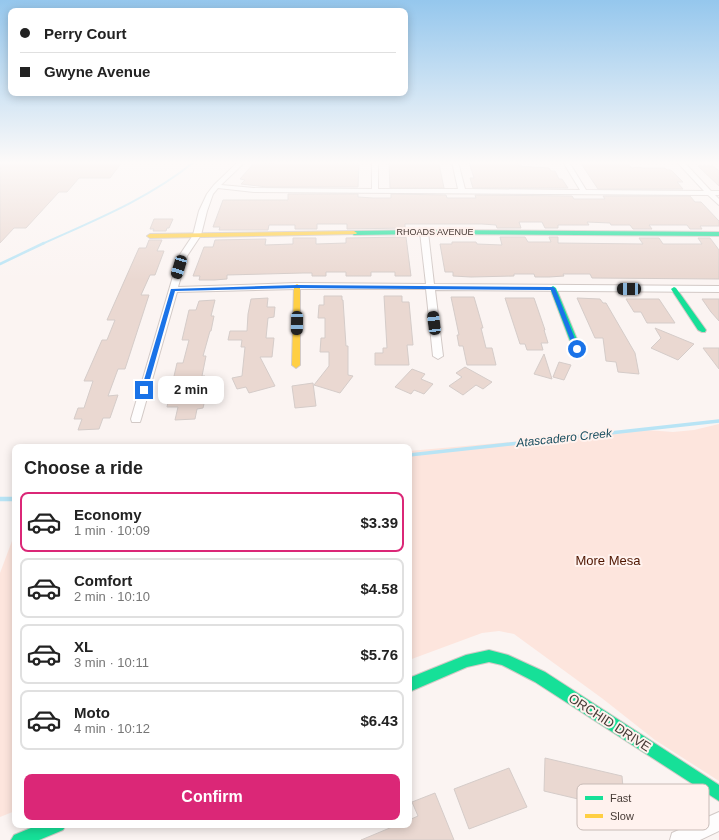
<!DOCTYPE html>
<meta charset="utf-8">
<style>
body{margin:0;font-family:Arial,sans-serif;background:#f2f2f2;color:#222;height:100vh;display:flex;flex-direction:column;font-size:15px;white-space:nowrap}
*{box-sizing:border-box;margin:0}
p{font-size:13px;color:#767676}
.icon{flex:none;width:22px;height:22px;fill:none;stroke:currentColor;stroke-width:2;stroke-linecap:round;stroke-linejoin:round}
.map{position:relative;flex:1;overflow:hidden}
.sheet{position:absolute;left:12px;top:444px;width:400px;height:384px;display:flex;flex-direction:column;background:#fff;border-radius:8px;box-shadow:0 2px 10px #0003}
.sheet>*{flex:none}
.banner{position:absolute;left:8px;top:8px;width:400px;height:88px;border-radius:8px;box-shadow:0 2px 10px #0003;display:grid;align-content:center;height:88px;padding:0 12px;background:#fff}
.end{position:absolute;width:18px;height:18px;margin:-9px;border:5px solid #1a73e8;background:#fff;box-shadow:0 0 0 2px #fff}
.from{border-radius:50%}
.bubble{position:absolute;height:28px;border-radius:8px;background:#fff;box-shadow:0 2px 10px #0003;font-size:13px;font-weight:600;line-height:28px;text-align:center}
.car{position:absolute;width:12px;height:24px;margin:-12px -6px;border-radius:5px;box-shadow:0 0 3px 1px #0007;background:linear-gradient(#222 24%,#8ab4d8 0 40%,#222 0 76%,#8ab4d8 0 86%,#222 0)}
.banner b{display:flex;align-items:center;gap:14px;height:38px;font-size:15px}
.banner b+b{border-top:1px solid #e0e0e0}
.banner i{width:10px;height:10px;background:#222}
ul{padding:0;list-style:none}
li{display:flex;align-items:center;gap:12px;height:60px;margin:0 8px 6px;padding:0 4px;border:2px solid #e0e0e0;border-radius:8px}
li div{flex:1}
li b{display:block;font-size:15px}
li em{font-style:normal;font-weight:600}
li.selected{border-color:#db2777}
li>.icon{width:36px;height:36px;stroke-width:1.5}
h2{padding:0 12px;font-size:18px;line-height:48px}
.action{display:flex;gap:8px;margin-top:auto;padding:8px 12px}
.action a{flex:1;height:46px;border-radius:8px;background:#db2777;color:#fff;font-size:16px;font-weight:600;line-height:46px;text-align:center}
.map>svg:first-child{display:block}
.green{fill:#fde5dd}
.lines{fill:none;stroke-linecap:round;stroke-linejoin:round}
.stream-far3{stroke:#b8e4f5;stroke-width:2}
.stream-far2{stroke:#b8e4f5;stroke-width:2.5}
.stream-far1{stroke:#b8e4f5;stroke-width:3.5}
.stream{stroke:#b8e4f5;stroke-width:4.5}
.building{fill:#ead8d1;stroke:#d5ccc9}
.street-casing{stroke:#d2c9c6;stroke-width:2}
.fast-casing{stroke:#d2c9c6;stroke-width:2}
.slow-casing{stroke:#d2c9c6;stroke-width:2}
.street{fill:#fefdfd;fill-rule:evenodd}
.fast{fill:#16e098;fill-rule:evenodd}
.slow{fill:#ffcf43;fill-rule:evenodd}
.route{fill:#1a73e8}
.labels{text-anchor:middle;stroke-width:4;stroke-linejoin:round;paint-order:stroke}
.far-street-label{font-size:9px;fill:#463a35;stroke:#fff2ee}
.water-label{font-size:12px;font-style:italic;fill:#184d5e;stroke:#fff2ee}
.near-park-label{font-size:13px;fill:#4f1600;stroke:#fff2ee}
.near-street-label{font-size:13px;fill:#463a35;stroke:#fff2ee}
.key{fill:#fff2ee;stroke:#c8bbb6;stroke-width:1}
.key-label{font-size:11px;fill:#463a35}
</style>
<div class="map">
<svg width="719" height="840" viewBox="0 0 719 840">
<rect width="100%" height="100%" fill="#fbf4f2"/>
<!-- green -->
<path class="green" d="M719,424V781L655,740L603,699L514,634L499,631L482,633L409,660V451L646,430L673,432L694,430Z
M15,533V811L0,817V573Z"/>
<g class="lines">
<!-- stream-far3 -->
<path class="stream-far3" d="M42,244C95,220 148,199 194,162"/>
<!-- stream-far2 -->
<path class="stream-far2" d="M0,264L44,243"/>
<!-- stream-far1 -->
<path class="stream-far1" d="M409,455L719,421"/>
<!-- stream -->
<path class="stream" d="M0,499H15"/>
</g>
<!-- building -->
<path class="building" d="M0,162H122L110,178H79L67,192H59L26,228H14L0,243Z
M255,162L276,164H302L304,162L359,163L358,187H267L241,184L245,180L240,179Z
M389,162H434V164H439L444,188H390Z
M469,162H517L519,166L549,168L551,171H555L559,179H562L568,188H473L470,178H474Z
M580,162H625L632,168L639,167L642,168H665L667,170H671L683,182H677L683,189H598Z
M698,166H713L719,171V186Z
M288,194H358V197L373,198H391V194L446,195L447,198H476L475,195L572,196L574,199H605L603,196H690L695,202H701L719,221V226H700L702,229H690L687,225H649L652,229H633L630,225H611L610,223L587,222L589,225H558V228H545L542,222H519L521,228H497L496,225L482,224H405V228L347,229V224H317V229H295V225H269L268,230H219L220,227H213L223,200H288Z
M154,219H173L169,228H167L166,231H153L154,229H150Z
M406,237L411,276H395V272H371V276H346V272H326V276H312V273H303L227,275V279L214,280H199L200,276H193L204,247H213L215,240L266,239L265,245L293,244V238H316V244L346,243V238Z
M500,237H525L528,242H551L549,237H558V243L643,244L639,238H659L663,244H702L698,238H710L719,250V279L592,278L590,274H563L564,276L549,277H535L534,274H514V276L471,277L453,276V272H445L440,244H452V242H476L477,244L502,245Z
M149,240H162L157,251H164L155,275H150L141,295H149L125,369H118L108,396L118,395L110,418H103L99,429L78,430L82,419H74L78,408H84L93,381H84L102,340H107L115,320H107L139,248H146Z
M324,296H342V300H343L346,346H348V375L353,376L340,393L314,385L329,366V352H320L321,338H325V318H318L319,305H324Z
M384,296H402V302H409L413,345H407L409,365H375V353H383V348H387Z
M451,297H474L483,328H481L486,348H492L496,365H467L463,346H459L457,335H459Z
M268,298L267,307H275L274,317L268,318L266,338H274L272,357H260L275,386L249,393L246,387L237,389L232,378L242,376L245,347H241L242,340H228L230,331H247L248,314L251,299Z
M505,298H534L545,330H544L548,343H541L543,350H527L525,344H520Z
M577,298L600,299L603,303H606L635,353L639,374L618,372L616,362L606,361L603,338H595Z
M626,299H659L675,323H647L641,312H634Z
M702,299H719V321L711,312Z
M215,300L211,316H214L211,331H210L203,356H206L202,376H205L202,394L206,395L203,408L197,409L195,419L175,420L178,407H167L177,363H183L189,340H182L189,310H196L199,301Z
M655,328L694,344L678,360L651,348L661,338Z
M703,348H719V369Z
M544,354L552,379L534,374Z
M559,362L571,365L564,380L553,377Z
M465,367L492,382L483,389L476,385L463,395L449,386L462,377L456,373Z
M412,369L425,374L421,379L433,384L424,394L414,390L411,394L395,387Z
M313,383L316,406L295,408L292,386Z
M545,758L622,776L625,810L544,791Z
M509,768L527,807L469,829L454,789Z
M435,793L454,840H361L397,825H409V820L418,816L412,802Z"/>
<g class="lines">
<defs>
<path id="street" d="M238,162H245L221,185L254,188L372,189V162H378V189H458L452,162H458L465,189L580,190L563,162H569L586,190L704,191L677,162H684L711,191H719V195H715L719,199V205L708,195L254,192L218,188L213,194L207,211L201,235L187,256L178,287L297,283L426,284L420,232L424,230L428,232L434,284L719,286V292L435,290L443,356L438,359L433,356L426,289H297L177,292L141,419L140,422H132L131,419L179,256L193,235L199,211L207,194L214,185Z
M719,812V831L700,840H670L672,833Z"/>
<path id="fast" d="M424,230L719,232V236L424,234L354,235L351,233L354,231Z
M553,286L556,288L581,349L580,351H574L573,349L550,288Z
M674,287L676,288L706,330L705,332H702L698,330L671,289Z
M489,650L508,655L545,672L719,785V801L535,682L502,665L489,662L467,667L409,692V678L466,655Z
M38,825H66L63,830L39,840H11L14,835Z"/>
<path id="slow" d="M354,231L357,233L356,234L150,238L147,236L150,234Z
M297,284L300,286V365L296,368L292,365L294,286Z"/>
</defs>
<!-- street casing -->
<use href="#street" class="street-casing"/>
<!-- fast casing -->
<use href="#fast" class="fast-casing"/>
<!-- slow casing -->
<use href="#slow" class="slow-casing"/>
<!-- street -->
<use href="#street" class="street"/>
<!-- fast -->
<use href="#fast" class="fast"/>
<!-- slow -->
<use href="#slow" class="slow"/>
</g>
<!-- sky -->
<linearGradient id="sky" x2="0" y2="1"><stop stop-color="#95c7ed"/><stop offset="0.58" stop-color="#fdfaf9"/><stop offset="1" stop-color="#fdfaf9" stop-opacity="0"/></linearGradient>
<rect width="719" height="280" fill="url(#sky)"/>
<!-- route -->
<path class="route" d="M297,285L553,287L555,288L579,349L577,351L574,349L551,290L297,288L175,291L147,390L142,392L141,390L171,289Z"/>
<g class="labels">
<!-- far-street labels -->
<g class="far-street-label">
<text x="435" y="235">RHOADS AVENUE</text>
</g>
<!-- water labels -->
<g class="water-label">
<text transform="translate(564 438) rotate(-6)" y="4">Atascadero Creek</text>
</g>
<!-- near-park labels -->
<g class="near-park-label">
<text x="608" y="565">More Mesa</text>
</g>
<!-- near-street labels -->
<g class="near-street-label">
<text transform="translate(610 722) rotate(33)" y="5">ORCHID DRIVE</text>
</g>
</g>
<!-- legend -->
<rect x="577" y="784" width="132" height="46" rx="6" class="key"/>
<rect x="585" y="796" width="18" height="4" fill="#16e098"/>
<rect x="585" y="814" width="18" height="4" fill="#ffcf43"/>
<g class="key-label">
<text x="610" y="802">Fast</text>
<text x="610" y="820">Slow</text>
</g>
</svg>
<i class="end from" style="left:577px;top:349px"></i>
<i class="end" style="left:144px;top:390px"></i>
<div class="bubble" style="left:158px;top:376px;width:66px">2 min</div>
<i class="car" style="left:179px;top:267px;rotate:197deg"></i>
<i class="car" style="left:629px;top:289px;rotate:270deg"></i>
<i class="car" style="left:297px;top:323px;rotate:181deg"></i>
<i class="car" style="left:434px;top:323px;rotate:353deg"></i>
<div class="banner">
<b><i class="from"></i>Perry Court</b>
<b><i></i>Gwyne Avenue</b>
</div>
<section class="sheet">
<h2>Choose a ride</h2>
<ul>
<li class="selected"><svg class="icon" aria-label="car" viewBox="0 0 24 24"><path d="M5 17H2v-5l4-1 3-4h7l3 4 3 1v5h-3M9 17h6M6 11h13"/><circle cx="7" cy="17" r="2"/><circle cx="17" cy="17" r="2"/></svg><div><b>Economy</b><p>1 min · 10:09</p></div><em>$3.39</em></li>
<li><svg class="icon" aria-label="car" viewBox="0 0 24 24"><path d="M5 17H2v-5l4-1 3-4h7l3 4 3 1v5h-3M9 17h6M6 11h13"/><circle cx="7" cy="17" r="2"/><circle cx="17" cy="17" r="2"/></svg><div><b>Comfort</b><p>2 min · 10:10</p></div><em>$4.58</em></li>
<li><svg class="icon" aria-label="car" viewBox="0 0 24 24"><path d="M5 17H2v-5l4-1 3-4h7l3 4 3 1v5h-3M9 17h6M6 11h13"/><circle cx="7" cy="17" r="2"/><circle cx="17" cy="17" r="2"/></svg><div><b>XL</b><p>3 min · 10:11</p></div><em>$5.76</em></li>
<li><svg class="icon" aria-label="car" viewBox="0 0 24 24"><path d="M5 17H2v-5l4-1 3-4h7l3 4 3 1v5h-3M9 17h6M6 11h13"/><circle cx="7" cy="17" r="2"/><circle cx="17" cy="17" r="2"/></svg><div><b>Moto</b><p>4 min · 10:12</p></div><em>$6.43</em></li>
</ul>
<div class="action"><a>Confirm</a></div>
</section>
</div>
